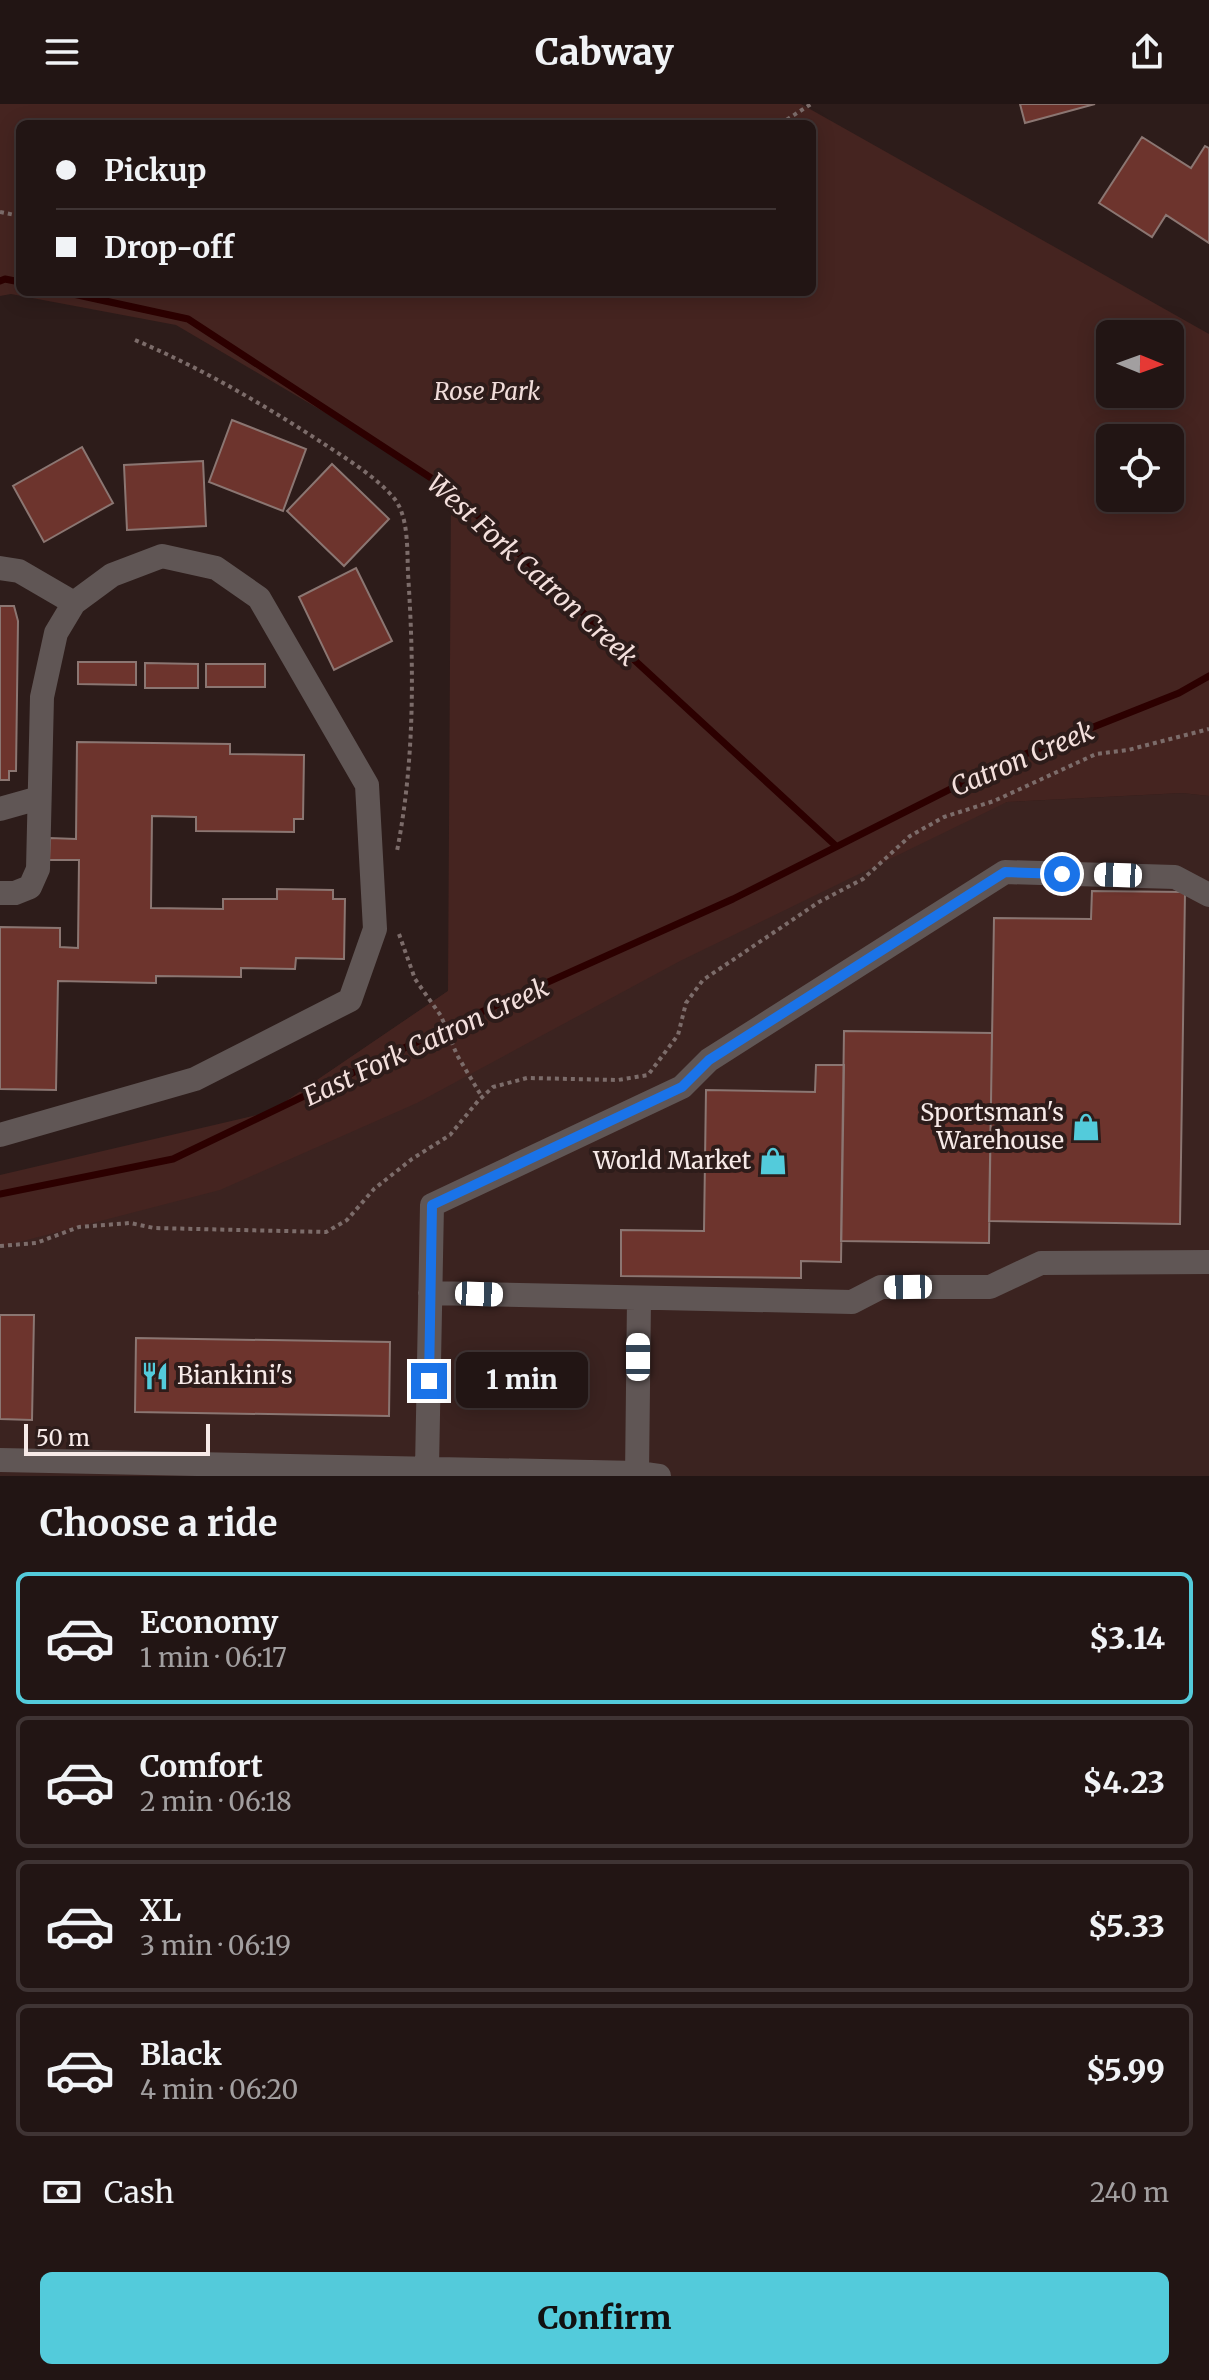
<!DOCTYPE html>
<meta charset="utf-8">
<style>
body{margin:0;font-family:Merriweather,serif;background:#2a1e1d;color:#f1f3f6;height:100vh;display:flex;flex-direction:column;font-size:30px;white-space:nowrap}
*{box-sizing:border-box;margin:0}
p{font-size:26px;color:#a29fa0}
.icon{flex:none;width:44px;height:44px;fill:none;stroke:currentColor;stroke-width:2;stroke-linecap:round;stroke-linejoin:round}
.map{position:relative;height:1372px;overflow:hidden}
.panel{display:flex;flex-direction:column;background:#221514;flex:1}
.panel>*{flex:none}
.hud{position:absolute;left:16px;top:16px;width:800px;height:176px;border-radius:12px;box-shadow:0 4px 20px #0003,0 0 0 2px #3f3434;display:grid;align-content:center;height:176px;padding:0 40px;background:#221514}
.needle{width:52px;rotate:91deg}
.controls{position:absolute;left:1096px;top:216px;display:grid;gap:16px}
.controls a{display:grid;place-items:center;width:88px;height:88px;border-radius:12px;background:#221514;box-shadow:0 4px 20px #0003,0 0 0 2px #3f3434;font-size:40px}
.scale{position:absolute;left:24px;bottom:20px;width:186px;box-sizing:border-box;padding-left:8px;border:4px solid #f7eae8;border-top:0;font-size:22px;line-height:28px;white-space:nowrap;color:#f7eae8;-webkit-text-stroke:6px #2d1c1a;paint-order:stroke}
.end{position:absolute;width:36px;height:36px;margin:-18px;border:10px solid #1a73e8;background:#fff;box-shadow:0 0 0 4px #fff}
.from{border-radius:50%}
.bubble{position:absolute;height:56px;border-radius:12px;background:#221514;box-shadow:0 4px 20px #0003,0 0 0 2px #3f3434;font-size:26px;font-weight:800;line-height:56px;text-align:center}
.car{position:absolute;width:24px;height:48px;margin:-24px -12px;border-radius:10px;box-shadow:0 0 6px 2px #0007;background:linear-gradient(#fff 24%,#345 0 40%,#fff 0 76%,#345 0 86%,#fff 0)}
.hud b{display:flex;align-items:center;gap:28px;height:76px;font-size:30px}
.hud b+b{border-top:2px solid #3f3434}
.hud i{width:20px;height:20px;background:#f1f3f6}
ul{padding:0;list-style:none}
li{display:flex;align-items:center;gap:24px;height:132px;margin:0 16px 12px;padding:0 24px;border:4px solid #3f3434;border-radius:12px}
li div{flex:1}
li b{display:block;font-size:30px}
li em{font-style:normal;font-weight:800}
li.selected{border-color:#53cbdb}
li>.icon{width:72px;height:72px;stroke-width:1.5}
h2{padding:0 40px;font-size:36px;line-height:96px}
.pay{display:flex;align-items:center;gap:20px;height:88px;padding:0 40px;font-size:30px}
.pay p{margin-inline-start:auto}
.action{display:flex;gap:16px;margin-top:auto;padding:16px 40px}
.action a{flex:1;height:92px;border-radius:12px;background:#53cbdb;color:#111;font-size:32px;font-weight:800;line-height:92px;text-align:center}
header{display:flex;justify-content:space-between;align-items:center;height:104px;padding:0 40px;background:#221514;font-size:36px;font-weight:800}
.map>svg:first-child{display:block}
.built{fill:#3b2320}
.green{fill:#452420;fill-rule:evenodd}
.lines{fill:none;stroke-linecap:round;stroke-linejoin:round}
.stream{stroke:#2c0000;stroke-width:7}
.building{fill:#6d342d;stroke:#8b7672;stroke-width:2}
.path{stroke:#7c6c6a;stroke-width:4;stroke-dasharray:4 4;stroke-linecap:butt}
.minor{stroke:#605655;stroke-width:24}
.route{stroke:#1a73e8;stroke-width:10}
.labels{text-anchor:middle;stroke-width:8;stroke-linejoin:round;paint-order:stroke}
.park-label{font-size:24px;font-style:italic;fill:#f1ddda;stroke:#2d1c1a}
.poi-label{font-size:24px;fill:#f7eae8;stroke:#2d1c1a;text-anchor:end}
.water-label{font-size:26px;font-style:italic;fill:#f3dfdc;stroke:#2d1c1a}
</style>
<header><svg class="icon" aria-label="menu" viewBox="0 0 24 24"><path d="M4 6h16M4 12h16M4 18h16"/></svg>Cabway<svg class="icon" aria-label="share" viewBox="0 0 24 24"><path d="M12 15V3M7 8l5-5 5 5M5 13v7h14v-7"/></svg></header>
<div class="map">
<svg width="1209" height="1372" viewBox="0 0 1209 1372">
<rect width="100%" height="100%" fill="#2d1c1a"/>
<!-- built -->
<path class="built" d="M1182,689L1209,692V1372H0V1076L270,1008L448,887L1007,698Z"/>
<!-- green -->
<path class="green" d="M0,0H801L1209,230V692L1182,689L1007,698L680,857L417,999L220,1086L0,1143V1071L270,1008L448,887L451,391L426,368L176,221L11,190L0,192ZM812,20V188H20V20ZM1170,230V290H1110V230ZM1170,334V394H1110V334Z"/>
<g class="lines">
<!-- stream -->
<path class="stream" d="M0,177L5,175L20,178
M64,188L188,215L451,387L836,742
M0,1090L173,1055L450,922L733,795L1000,660L1179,589L1209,572"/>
</g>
<!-- building -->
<path class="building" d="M1020,0H1095L1025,19Z
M1142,33L1191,64L1205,42L1209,44V139L1166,111L1152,133L1099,99Z
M232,316L306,345L283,407L209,378Z
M82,343L113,399L44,438L13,382Z
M203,357L206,422L127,426L124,361Z
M332,360L389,415L344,462L287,407Z
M356,464L392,537L334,566L299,493Z
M0,502H14L18,517L16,667H9V676H0Z
M78,558H136V581L78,580Z
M145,559L198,560V584H145Z
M206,560H265V583H206Z
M77,638L230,640V650L304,651L303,715H294V728L196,727V713L152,712L151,804L223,805V795H277V785L333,786V795H345L344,855L296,854L295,865L241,864V873L156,872V879L58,877L56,986L0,985V823L60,824V843L78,844L79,756H49L50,734L76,735Z
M1092,787L1185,788L1180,1120L989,1117L994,814L1091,815Z
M844,927L992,929L989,1139L841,1137Z
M816,961H844L841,1158L801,1157V1174L621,1172V1126L704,1127L706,986L815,988Z
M0,1211H34L32,1316L0,1315Z
M136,1234L390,1238L389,1312L135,1308Z"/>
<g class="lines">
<!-- path -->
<path class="path" d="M780,20L811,0
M0,108L20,112
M135,236C201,264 261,299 321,338C344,353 375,372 393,393C409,411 407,446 408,469C414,562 415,655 397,747
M399,830L415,875L441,912L457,951L482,993
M0,1142L36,1139L79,1123L130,1119L154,1124L326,1128L347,1116L374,1085L412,1055L450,1031L478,997L493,983L527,974L618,976L648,971L678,931L686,899L703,876L819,798L863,775L910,732L944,713L994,697L1096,650L1128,646L1209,625"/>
<!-- minor -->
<path class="minor" d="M0,464L19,467L74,499L112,471L162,452L216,464L259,494L367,681L375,825L350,896L195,975L0,1031
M0,705L39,694
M0,789H15L30,783L38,765L42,593L56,529L74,499
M430,1189L852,1198L881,1183H990L1041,1159L1209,1158
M0,1356L638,1369L659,1372
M427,1364L432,1101L682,983L709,956L1005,768L1175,773L1209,791
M637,1372L639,1195"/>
</g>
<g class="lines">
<!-- route -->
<path class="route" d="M429,1277L432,1101L682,983L709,956L1005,768L1062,770"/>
</g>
<!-- icons -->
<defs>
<symbol id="shop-bare" viewBox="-9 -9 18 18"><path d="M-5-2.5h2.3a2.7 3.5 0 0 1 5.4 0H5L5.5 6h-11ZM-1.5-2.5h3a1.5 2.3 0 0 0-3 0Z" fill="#53cbdb" stroke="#2d1c1a" stroke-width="2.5" paint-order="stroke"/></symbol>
<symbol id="restaurant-bare" viewBox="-9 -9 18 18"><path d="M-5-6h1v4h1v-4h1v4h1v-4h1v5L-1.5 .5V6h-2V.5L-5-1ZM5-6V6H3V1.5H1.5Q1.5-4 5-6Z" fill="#53cbdb" stroke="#2d1c1a" stroke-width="2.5" paint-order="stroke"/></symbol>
</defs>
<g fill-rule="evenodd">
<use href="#shop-bare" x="1066" y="1003" width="40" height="40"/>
<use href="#shop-bare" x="753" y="1037" width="40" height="40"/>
<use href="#restaurant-bare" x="135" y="1252" width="40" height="40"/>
</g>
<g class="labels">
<!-- park labels -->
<g class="park-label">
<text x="487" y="296">Rose Park</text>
</g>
<!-- poi labels -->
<g class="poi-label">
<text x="1064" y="1017">Sportsman's<tspan x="1064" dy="28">Warehouse</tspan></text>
<text x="751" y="1065">World Market</text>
<text x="177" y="1280" text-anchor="start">Biankini's</text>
</g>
<!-- water labels -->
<g class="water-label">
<text transform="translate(532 466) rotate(42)" y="9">West Fork Catron Creek</text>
<text transform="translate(1022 655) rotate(-23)" y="9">Catron Creek</text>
<text transform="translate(426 938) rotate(-25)" y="9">East Fork Catron Creek</text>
</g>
</g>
</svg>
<div class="controls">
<a><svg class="needle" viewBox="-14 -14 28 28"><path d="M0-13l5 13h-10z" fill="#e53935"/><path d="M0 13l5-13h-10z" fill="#a29fa0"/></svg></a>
<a><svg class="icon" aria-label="locate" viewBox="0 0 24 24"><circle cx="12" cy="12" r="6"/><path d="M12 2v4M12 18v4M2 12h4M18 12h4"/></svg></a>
</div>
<div class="scale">50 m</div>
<i class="end from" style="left:1062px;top:770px"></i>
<i class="end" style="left:429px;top:1277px"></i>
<div class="bubble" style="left:456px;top:1248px;width:132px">1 min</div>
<i class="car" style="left:1118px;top:771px;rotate:272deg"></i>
<i class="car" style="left:908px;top:1183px;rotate:269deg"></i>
<i class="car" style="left:479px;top:1190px;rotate:92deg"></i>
<i class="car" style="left:638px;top:1253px;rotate:0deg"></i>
<div class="hud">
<b><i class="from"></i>Pickup</b>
<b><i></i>Drop-off</b>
</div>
</div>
<section class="panel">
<h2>Choose a ride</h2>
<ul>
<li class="selected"><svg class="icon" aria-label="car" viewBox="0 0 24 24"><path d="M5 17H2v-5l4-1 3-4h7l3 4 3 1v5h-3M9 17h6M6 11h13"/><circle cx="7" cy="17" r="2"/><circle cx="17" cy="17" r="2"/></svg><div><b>Economy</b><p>1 min · 06:17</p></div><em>$3.14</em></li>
<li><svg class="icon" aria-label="car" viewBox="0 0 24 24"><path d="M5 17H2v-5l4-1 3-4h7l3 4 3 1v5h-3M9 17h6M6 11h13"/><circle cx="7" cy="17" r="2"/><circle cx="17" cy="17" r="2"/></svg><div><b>Comfort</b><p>2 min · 06:18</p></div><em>$4.23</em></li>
<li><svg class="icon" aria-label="car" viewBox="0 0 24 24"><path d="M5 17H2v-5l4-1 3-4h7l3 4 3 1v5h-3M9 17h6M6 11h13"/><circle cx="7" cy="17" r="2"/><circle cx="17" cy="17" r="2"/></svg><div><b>XL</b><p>3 min · 06:19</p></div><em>$5.33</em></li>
<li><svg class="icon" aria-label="car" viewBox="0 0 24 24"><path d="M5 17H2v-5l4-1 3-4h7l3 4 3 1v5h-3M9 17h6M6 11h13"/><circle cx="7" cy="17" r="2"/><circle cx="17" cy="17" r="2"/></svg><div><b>Black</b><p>4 min · 06:20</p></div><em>$5.99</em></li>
</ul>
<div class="pay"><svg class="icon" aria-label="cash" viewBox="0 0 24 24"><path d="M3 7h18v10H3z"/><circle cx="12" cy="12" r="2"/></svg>Cash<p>240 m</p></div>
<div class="action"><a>Confirm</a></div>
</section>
